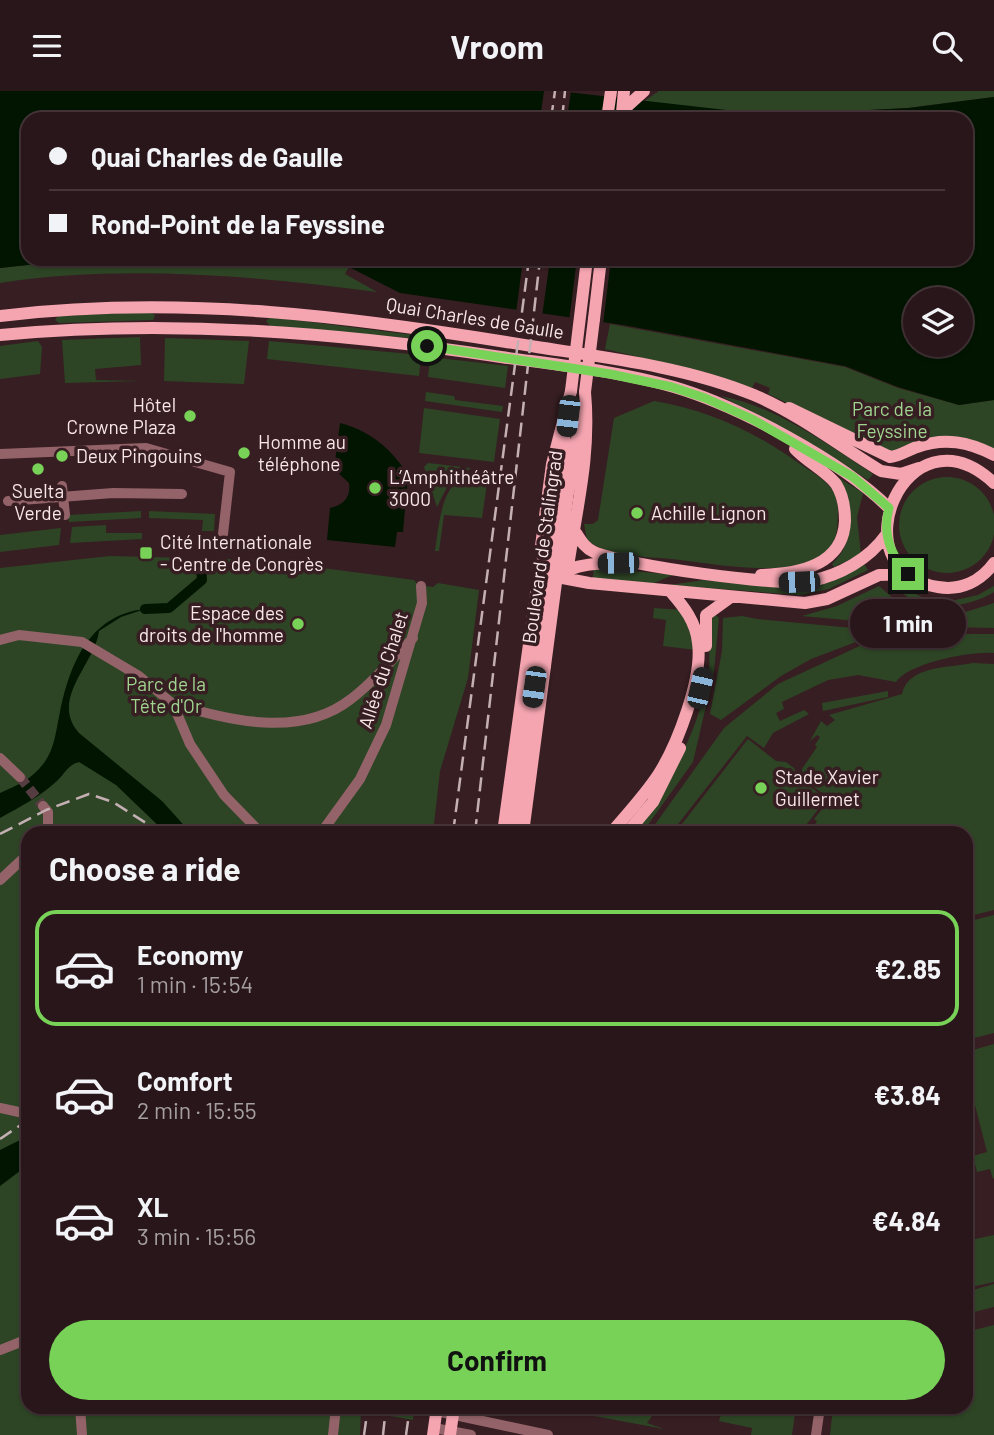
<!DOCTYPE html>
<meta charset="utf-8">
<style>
body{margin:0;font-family:Barlow,sans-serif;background:#352327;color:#f1f3f6;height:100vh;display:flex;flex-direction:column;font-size:26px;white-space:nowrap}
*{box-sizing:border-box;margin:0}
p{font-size:23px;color:#a59fa2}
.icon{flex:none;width:38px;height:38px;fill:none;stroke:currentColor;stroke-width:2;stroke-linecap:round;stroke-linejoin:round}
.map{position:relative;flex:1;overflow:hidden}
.side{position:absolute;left:21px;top:735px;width:952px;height:588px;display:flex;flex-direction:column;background:#29161a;border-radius:21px;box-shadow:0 2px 5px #0004,0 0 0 2px #453539}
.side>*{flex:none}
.banner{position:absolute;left:21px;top:21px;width:952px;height:154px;border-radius:21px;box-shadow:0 2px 5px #0004,0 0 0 2px #453539;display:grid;align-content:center;height:154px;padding:0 28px;background:#29161a}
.controls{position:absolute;left:903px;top:196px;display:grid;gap:14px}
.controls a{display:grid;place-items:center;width:70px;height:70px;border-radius:50%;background:#29161a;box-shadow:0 2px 5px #0004,0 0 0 2px #453539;font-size:35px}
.end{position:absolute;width:32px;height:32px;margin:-16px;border:9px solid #78d258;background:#111;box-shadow:0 0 0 4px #111}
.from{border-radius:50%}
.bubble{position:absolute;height:49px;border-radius:24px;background:#29161a;box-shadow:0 2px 5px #0004,0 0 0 2px #453539;font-size:23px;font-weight:700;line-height:49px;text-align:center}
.car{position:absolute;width:21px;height:42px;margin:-21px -10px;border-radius:9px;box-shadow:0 0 5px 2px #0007;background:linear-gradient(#222 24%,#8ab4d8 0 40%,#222 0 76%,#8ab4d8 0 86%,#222 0)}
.banner b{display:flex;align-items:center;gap:24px;height:66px;font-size:26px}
.banner b+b{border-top:2px solid #453539}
.banner i{width:18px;height:18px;background:#f1f3f6}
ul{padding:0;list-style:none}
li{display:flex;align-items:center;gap:21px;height:116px;margin:0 14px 10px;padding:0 14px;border:4px solid transparent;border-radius:21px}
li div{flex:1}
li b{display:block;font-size:26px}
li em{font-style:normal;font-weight:700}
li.current{border-color:#78d258}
li>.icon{width:63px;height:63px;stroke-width:1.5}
h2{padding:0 28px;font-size:32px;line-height:84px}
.action{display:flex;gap:14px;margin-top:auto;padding:14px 28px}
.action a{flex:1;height:80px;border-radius:42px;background:#78d258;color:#111;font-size:28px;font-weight:700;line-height:80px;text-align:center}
header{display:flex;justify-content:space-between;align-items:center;height:91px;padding:0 28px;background:#29161a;font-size:32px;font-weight:700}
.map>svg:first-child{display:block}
.green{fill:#2d4525}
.water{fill:#011500;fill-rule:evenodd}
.pier{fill:#371e22}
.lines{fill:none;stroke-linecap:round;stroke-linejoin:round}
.canal{stroke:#011500;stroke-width:10}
.minor-tunnel{stroke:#543c40;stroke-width:10;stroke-dasharray:10 5;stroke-linecap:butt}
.minor{stroke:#936369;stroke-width:10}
.major{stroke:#f4a5b0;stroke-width:12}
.rail{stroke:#c4b0b3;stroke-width:2.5;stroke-dasharray:14 7;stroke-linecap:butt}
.minor-bridge{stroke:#936369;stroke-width:10}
.major-bridge{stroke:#f4a5b0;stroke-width:12}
.route{stroke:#78d258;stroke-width:9}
.poi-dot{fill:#78d258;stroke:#371e22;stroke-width:2.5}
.labels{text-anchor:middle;stroke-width:7;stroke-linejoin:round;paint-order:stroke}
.street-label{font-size:19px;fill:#f9e7e9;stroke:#371e22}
.poi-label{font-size:19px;fill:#f9e7e9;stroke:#371e22;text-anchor:start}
.park-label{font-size:19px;fill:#a0d58f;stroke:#371e22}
</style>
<header><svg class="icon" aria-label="menu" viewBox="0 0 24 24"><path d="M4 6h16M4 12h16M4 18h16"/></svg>Vroom<svg class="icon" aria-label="search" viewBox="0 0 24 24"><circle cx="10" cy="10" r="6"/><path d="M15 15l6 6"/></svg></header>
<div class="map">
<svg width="994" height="1344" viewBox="0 0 994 1344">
<rect width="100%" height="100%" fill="#371e22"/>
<!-- green -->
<path class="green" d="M659,0H994V6L908,17L782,24L734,23L643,11Z
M83,168H247L349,176L345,183L377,201C258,185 120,173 0,192V177Z
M150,221L155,224L153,229L59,232L55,229L58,225Z
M270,226L422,245L421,248L270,235L266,230Z
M610,233L845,276L898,297L959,314L994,309V361L966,349L893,362L768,303L770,297L755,291L752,297L707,282L605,258Z
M140,246L141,274L95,278L96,289L142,290L65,292L62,249Z
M165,247L249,250L244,293L164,290Z
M38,250L42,256L40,283L0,288V255Z
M269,250L421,264L419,285L267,268Z
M430,266L508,275L505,297L428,286Z
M426,301L454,305L455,309L503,315L502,321L425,310Z
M721,305C775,315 827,353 873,383L868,389L807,350Z
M654,310C708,319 756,341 800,373C810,380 822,386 830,396C840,407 838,423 837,437C833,497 718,473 680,469C652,465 610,468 587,449L584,433H593L598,429L614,327Z
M424,317L500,328L494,371L419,362Z
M428,372L471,377L448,394L437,416L424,376Z
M489,379L482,427L444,424L439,460H435C440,425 442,378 489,379Z
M836,385L863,402L857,426L861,463L834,476L832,473C860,446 847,417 836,385Z
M899 434a48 48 0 1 1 96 0a48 48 0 1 1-96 0Z
M141,420V427L69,431L68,424Z
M149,420L215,423L214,440H202L203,429L149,427Z
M106,434V442H142V448L70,452L72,436Z
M61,437L59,454L0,461V444Z
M110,465L261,469L414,489L418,494L433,496L438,492L479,499L468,587L440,680L433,742H28V1316H414L413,1329L361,1320L360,1344H0V477Z
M864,473L868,479L829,498L799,504L669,494L704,489L798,498Z
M594,476L673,484L652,493L593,487Z
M891,492L922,506L951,510L978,504L994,495V501C963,520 916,522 891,492Z
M879,495L900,513L934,524L936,533L923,536L802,525L837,515Z
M994,512V537L950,536V526Z
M654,517L683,519L696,559L663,555L666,529L653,527Z
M714,523L719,527L714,580L693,671L642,742H631C668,695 696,646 708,587C712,565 705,543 714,523Z
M742,525L757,528L874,539L869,546L811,568L781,585L721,629L710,623L722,560L723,527Z
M949,543H994V562C971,560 908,572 896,591L858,584L828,589L782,611L784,618L776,622L780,630L804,619L809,623L773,642L764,657L747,645L671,742H649L724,637L778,593L864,553L912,548L949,552Z
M973,572L994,573V819L966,826V742H810L817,730L814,728L830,708L802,687V678L817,656L815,654L820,646L817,644L810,650L821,630L827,635L835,629L829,624L902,603C908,574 950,577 973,572Z
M888,600V606L823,620L822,612Z
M748,648L776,670L786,671L794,677L798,686L826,708L800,742H675Z
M994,824V942L966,949V831Z
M994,953V1087L993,1088L990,1078L977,1081L973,1065L987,1061L966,979V961Z
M994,1144V1191L966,1197V1150Z
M994,1193V1216L966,1223V1201Z
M994,1234V1344H830L833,1316H966V1241Z
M546,1316H668L665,1320L674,1323L672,1325L655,1321L647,1332L664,1338Z
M737,1316H796L792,1344H751L752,1337L719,1330L721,1323L732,1322Z"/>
<!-- water -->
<path class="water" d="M0,0H558L770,24L908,17L994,6V309L959,314L898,296L845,275L623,234L400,202L349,176L247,168H966V28H28V168H83L0,177ZM915,208H961V254H915Z
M340,332C369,339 392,358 408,384L403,441H397L395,456L327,449L330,417C344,414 351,406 349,392L334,378Z
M145,518L121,526L99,540C95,573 49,608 79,642L162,710L191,742H166L116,694L79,671C68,674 65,682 58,689C41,705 20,716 0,727V702C18,694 32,688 44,672C55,657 56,639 60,621C70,573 89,524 145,518Z
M28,1045V1074L0,1095V1059Z"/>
<!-- pier -->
<path class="pier" d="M544,0H571L567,28H540Z
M523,168H550L542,226L516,222Z
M577,168H611L603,234L569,230Z"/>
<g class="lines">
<!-- canal -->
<path class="canal" d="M145,518L169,517L202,489L201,477"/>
<!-- minor-tunnel -->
<path class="minor-tunnel" d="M20,686L43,715"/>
<!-- minor -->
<path class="minor" d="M0,363L146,357L230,381L223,443
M8,410L113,402L182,403
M0,549L19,544L82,551L139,585L173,613L190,653L224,704L261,742
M173,613C230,629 300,648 351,608C374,591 393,567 413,547
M0,667L20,686
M43,715L48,721V742
M321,742L360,688L386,634L422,512L421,495
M0,789L28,763
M0,1017L28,1023
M0,1259L28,1248
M80,1316L82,1344
M436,1320L548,1344
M434,1337L471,1344
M333,1344L336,1316
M816,1344L820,1316"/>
<!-- major -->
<path class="major" d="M622,20L644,0
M622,21L624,0
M607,28L611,0
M0,225C184,203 356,226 537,256C609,267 686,276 754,304C799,323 840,355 881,380L901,383L919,377
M594,228L601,168
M0,244C167,228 336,241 501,266C558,274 618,280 674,296C738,315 842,370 889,417
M571,300L552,373L541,455L544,474L552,485L589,492L805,512L827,508L879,484L908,483
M789,317L890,366C900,365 908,359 917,356C945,346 969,351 994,364
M994,392C906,310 835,481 938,496C961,500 981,490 994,472
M559,400L565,349
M568,401L582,319
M576,442C581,450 585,457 594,461C623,474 780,496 811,490C840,484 869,468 886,444
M567,482C576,419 591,366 585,301
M761,484C798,483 843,475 845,430C845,417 843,404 836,393C826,380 807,371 795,358
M706,555V524L731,506
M503,742L536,502C566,470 593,472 635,472
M514,742L537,572
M523,742L545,575
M611,742C627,723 644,705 658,684C677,655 703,587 698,552C696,531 684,516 671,501
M627,742L653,711L680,657
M433,1344L437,1316
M450,1344L454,1316"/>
<!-- rail -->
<path class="rail" d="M551,28L555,0
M562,28L565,0
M453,742L529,168
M475,742L540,168
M0,743L46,719L89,703L113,711L146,732L155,742
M0,1048L28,1029
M364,1344L368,1316
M383,1344L386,1316
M406,1344L410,1316"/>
<!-- minor-bridge -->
<path class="minor-bridge" d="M62,395L65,424"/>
<!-- major-bridge -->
<path class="major-bridge" d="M571,300L587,168
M585,301L594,228
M537,572L559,400
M545,575L568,401"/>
</g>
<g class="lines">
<!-- route -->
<path class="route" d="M427,255L610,283L672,296L705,307L752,328L853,386L889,417C882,443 890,464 908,483"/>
</g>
<!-- markers -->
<g class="poi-dot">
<circle cx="190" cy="325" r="7"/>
<circle cx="244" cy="362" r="7"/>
<circle cx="62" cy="365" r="7"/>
<circle cx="38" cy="378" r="7"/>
<circle cx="375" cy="397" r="7"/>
<circle cx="637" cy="422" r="7"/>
<rect x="139" y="455" width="14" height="14" rx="3.5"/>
<circle cx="298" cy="533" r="7"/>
<circle cx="761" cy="697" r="7"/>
</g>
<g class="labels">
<!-- street labels -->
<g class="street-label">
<text transform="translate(475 227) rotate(9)" y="7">Quai Charles de Gaulle</text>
<text transform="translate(542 456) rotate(-82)" y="7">Boulevard de Stalingrad</text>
<text transform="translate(383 579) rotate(-72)" y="7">Allée du Chalet</text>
</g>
<!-- poi labels -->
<g class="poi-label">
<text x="176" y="321" text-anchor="end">Hôtel<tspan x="176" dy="22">Crowne Plaza</tspan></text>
<text x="258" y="358">Homme au<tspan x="258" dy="22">téléphone</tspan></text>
<text x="76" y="372">Deux Pingouins</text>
<text x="389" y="393">L’Amphithéâtre<tspan x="389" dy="22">3000</tspan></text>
<text x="38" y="407" text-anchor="middle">Suelta<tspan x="38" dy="22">Verde</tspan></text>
<text x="651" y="429">Achille Lignon</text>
<text x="160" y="458">Cité Internationale<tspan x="160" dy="22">- Centre de Congrès</tspan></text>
<text x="284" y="529" text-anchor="end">Espace des<tspan x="284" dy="22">droits de l'homme</tspan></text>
<text x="775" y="693">Stade Xavier<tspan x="775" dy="22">Guillermet</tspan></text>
</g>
<!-- park labels -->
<g class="park-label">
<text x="892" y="325">Parc de la<tspan x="892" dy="22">Feyssine</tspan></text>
<text x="166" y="600">Parc de la<tspan x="166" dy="22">Tête d'Or</tspan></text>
</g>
</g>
</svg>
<div class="controls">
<a><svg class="icon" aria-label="layers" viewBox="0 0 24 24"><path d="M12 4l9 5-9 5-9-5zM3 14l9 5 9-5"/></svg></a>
</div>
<i class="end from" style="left:427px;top:255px"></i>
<i class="end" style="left:908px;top:483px"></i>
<div class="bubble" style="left:850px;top:508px;width:116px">1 min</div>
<i class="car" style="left:568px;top:325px;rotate:187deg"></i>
<i class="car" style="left:618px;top:472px;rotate:269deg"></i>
<i class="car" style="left:799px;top:491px;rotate:268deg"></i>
<i class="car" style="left:534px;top:596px;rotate:188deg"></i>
<i class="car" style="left:700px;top:597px;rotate:13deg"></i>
<div class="banner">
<b><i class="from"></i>Quai Charles de Gaulle</b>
<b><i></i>Rond-Point de la Feyssine</b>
</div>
<section class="side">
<h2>Choose a ride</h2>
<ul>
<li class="current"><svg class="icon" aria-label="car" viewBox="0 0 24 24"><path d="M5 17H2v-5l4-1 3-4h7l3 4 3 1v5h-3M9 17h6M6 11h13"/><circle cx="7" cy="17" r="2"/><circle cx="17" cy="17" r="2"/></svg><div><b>Economy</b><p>1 min · 15:54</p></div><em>€2.85</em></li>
<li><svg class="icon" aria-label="car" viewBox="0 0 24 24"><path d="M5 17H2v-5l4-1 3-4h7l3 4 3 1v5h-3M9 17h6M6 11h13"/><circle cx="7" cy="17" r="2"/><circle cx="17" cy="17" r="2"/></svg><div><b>Comfort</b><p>2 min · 15:55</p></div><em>€3.84</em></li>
<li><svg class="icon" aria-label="car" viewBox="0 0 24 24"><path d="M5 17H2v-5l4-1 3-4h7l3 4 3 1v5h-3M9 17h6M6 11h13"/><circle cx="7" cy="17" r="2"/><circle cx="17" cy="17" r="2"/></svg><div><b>XL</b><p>3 min · 15:56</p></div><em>€4.84</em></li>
</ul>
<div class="action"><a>Confirm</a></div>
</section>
</div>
